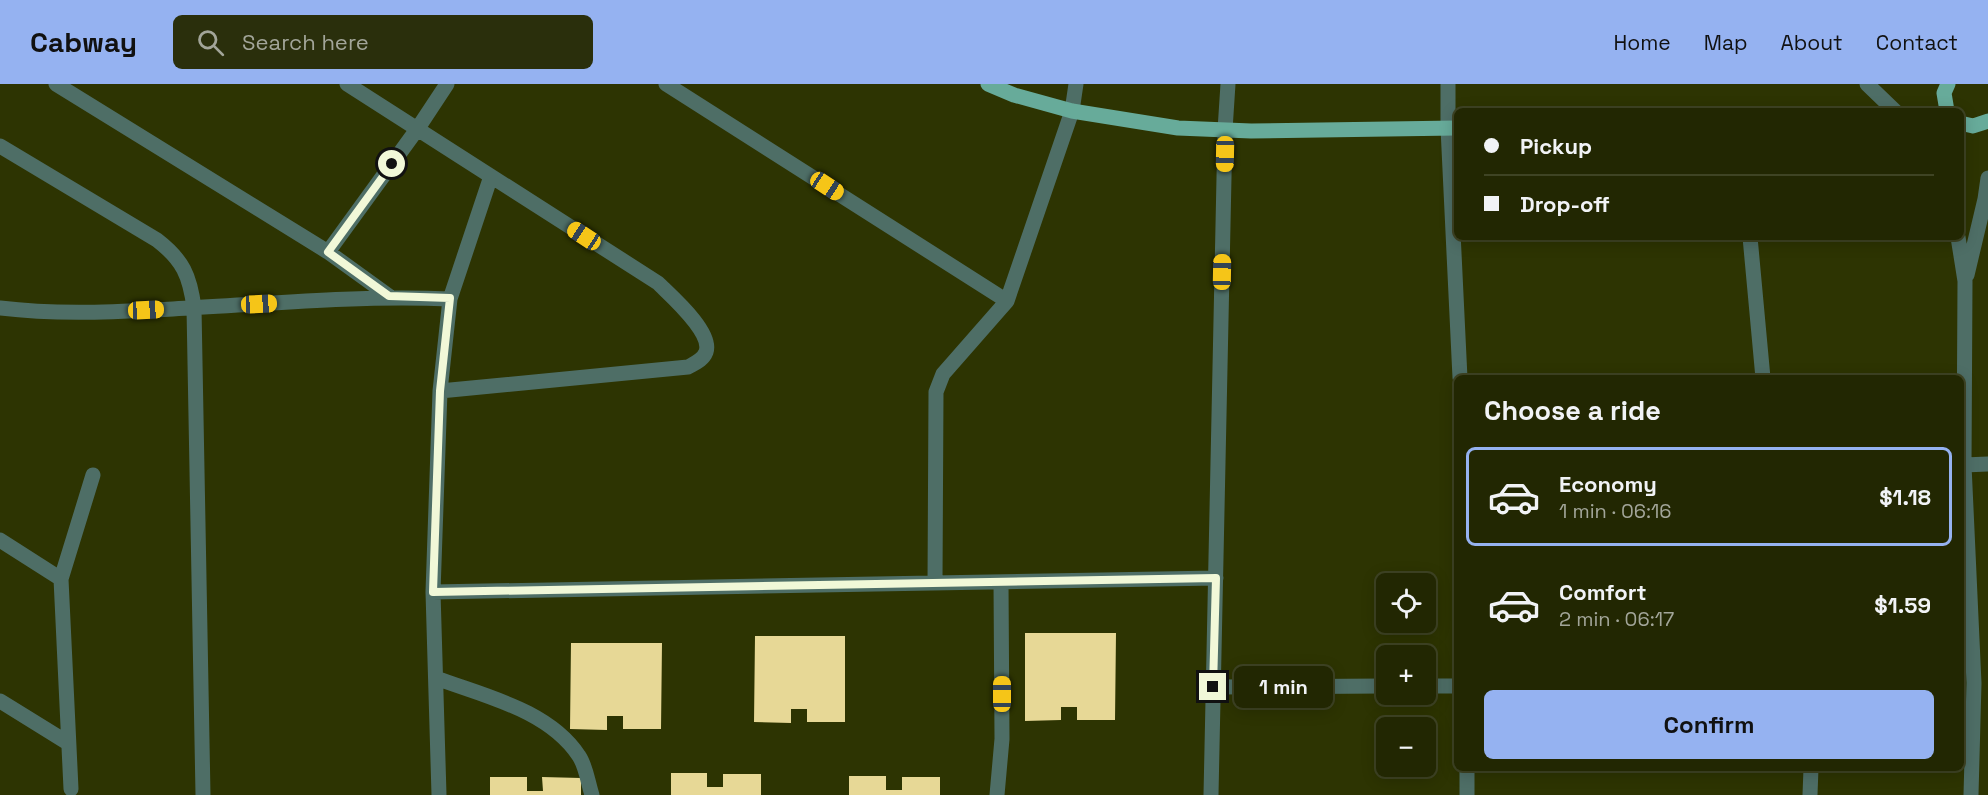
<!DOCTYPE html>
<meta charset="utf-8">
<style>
body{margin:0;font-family:"Space Grotesk",sans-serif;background:#2a2f0c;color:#f1f3f6;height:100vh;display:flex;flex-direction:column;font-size:22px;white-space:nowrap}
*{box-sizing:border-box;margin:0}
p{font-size:20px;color:#a2a599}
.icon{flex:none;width:33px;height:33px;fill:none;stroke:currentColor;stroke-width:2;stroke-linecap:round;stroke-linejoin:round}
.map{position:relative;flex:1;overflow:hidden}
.details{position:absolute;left:1454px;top:291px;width:510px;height:396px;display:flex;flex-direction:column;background:#222702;border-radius:9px;box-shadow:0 3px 15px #0003,0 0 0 2px #3f4424}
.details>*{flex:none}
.banner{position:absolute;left:1454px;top:24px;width:510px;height:132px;border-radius:9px;box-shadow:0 3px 15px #0003,0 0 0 2px #3f4424;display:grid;align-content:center;height:132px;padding:0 30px;background:#222702}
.fabs{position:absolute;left:1376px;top:489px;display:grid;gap:12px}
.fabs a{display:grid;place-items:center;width:60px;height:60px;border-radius:9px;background:#222702;box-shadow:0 3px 15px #0003,0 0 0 2px #3f4424;font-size:30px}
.end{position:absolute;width:27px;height:27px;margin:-14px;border:8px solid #f1f8d8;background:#111;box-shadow:0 0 0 3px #111}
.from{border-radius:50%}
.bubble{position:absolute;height:42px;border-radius:9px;background:#222702;box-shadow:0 3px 15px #0003,0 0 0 2px #3f4424;font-size:20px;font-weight:700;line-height:42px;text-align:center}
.car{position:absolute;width:18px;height:36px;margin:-18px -9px;border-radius:8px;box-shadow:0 0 4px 2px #0007;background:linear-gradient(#f5c518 24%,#345 0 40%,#f5c518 0 76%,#345 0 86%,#f5c518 0)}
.banner b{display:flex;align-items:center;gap:21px;height:57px;font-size:22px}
.banner b+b{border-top:2px solid #3f4424}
.banner i{width:15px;height:15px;background:#f1f3f6}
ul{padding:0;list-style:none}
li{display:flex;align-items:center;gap:18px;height:99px;margin:0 12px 9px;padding:0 18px;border:3px solid transparent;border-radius:9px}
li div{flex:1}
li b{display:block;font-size:22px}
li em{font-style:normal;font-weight:700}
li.selected{border-color:#95b2f1}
li>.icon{width:54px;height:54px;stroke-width:1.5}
h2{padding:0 30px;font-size:27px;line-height:72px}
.action{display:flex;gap:12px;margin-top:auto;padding:12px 30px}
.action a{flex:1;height:69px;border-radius:9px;background:#95b2f1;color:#111;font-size:24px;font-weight:700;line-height:69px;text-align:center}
header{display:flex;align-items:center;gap:36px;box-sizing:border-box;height:84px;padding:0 30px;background:#95b2f1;color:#111}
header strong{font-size:28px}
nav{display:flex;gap:33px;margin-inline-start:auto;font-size:21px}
.search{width:420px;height:54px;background:#2a2f0c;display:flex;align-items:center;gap:15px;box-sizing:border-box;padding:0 21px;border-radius:9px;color:#a2a599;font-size:22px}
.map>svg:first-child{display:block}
.building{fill:#e7d896}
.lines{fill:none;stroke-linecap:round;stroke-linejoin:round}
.minor{stroke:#4e6e66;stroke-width:15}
.major{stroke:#67ab9a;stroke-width:15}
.route{stroke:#f1f8d8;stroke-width:8}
</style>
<header>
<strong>Cabway</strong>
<div class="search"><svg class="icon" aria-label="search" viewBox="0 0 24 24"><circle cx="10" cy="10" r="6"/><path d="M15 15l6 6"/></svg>Search here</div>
<nav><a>Home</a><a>Map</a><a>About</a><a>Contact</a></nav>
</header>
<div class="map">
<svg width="1988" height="711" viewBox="0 0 1988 711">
<rect width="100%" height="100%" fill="#2d3402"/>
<!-- building -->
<path class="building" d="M1025,549H1116L1115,636H1077V623H1061V636L1025,637Z
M755,552H845V638H807V625H791V639L754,638Z
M571,559H662L661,645H623V632H607V646L570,645Z
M671,689H707V703H723V690H761V711H671Z
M849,692H886V706H902V693H940V711H849Z
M490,693H527V707H543L542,693L581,694V711H490Z"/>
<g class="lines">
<!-- minor -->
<path class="minor" d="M56,0L328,168L389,212
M347,0L658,199C671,212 713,248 706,268C703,276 695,279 688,283L440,307
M666,0L1007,217
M1448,0V44L1460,294
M1867,0L1895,27
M0,62L157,156C183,176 190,192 194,224L203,711
M1750,153L1763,294
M1958,153L1965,197L1964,381L1974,599L1971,711
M328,168L418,44L447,0
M1967,191L1985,115L1988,94
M0,224C57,231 116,228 173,225C265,220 358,211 450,215
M1964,381L1988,380
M0,456L61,495
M935,499L936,308L943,290L1007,217L1072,27L1076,0
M433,508L1216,494
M436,594C484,612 549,626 579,672C586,682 588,699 592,711
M1425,602H1456
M1213,603L1386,602
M0,617L68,659
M1467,684V711
M71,705L61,495L93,391
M439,711L433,508L440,307L450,215L491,92
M997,711L1002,655L1001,498
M1211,711L1225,46L1228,0
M1810,711L1811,684"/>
<!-- major -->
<path class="major" d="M988,0L1014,11L1072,27L1178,44L1251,47L1456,44
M1947,27L1944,9L1948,0
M1960,39L1973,42L1988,37"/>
</g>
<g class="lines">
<!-- route -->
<path class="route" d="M392,80L328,168L389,212L450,214L440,307L433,508L1216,494L1213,603"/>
</g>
</svg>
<div class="fabs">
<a><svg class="icon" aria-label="locate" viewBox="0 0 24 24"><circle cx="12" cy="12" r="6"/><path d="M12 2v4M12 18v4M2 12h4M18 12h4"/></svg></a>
<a>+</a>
<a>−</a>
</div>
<i class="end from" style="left:392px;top:80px"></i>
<i class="end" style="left:1213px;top:603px"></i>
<div class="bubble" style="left:1234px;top:582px;width:99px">1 min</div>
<i class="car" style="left:1225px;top:70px;rotate:181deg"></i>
<i class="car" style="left:827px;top:102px;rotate:123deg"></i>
<i class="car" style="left:584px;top:152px;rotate:303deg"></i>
<i class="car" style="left:1222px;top:188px;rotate:1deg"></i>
<i class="car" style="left:259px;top:220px;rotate:87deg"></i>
<i class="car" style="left:146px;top:226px;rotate:87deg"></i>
<i class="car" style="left:1002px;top:610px;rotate:0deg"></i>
<div class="banner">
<b><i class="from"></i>Pickup</b>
<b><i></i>Drop-off</b>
</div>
<section class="details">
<h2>Choose a ride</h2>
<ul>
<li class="selected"><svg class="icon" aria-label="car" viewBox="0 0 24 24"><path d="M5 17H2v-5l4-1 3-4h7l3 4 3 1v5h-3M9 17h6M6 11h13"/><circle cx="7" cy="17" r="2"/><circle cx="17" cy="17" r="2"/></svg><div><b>Economy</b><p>1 min · 06:16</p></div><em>$1.18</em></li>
<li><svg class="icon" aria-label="car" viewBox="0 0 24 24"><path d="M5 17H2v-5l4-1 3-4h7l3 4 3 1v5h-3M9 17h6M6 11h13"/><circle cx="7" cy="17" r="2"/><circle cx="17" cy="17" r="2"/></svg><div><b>Comfort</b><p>2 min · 06:17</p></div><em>$1.59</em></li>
</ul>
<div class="action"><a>Confirm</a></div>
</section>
</div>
